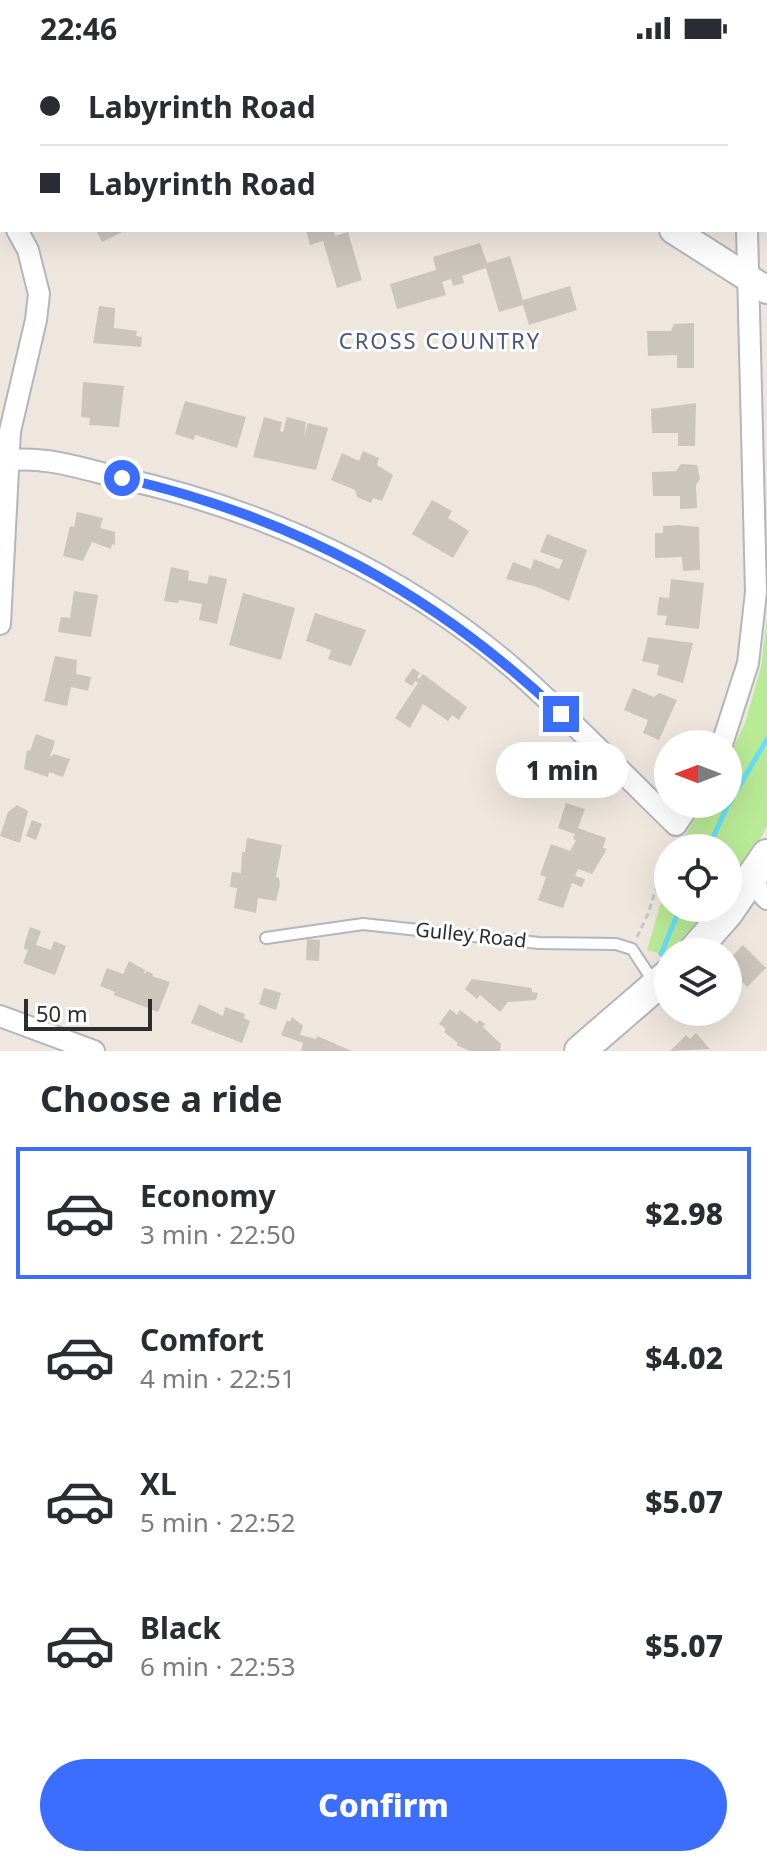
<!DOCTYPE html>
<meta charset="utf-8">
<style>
body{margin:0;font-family:"Noto Sans",sans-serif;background:#f2f2f3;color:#2b2b33;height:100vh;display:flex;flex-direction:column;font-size:30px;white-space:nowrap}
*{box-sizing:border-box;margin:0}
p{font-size:26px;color:#7c7c81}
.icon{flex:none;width:44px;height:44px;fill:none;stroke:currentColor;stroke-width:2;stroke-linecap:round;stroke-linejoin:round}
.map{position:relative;height:995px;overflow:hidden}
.panel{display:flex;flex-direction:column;background:#fff;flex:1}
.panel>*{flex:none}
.top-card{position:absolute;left:0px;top:0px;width:768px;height:176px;box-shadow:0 8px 32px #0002;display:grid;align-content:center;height:176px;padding:0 40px;background:#fff}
.needle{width:52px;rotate:270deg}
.tools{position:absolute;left:654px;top:674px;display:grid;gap:16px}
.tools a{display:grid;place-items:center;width:88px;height:88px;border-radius:50%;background:#fff;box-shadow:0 8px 32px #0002;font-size:40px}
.scale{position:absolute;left:24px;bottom:20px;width:128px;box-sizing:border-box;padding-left:8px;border:4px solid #2d2d2d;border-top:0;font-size:22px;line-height:28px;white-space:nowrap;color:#2d2d2d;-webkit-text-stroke:6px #fff;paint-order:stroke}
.end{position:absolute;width:36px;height:36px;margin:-18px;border:10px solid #3b6eff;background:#fff;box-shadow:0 0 0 4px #fff}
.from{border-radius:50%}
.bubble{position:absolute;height:56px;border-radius:28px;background:#fff;box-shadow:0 8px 32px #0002;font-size:26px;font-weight:800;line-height:56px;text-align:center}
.top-card b{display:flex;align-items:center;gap:28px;height:76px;font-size:30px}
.top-card b+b{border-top:2px solid #e1e1e2}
.top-card i{width:20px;height:20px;background:#2b2b33}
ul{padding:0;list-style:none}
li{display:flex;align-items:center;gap:24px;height:132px;margin:0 16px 12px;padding:0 24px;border:4px solid transparent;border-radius:0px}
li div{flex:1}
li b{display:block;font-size:30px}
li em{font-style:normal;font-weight:800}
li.current{border-color:#3b6eff}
li>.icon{width:72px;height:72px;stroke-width:1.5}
h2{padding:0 40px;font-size:36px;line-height:96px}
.action{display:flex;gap:16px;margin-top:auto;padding:16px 40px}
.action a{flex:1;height:92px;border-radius:48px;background:#3b6eff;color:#fff;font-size:32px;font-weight:800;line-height:92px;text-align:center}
.status{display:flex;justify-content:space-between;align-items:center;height:56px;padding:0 40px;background:#fff;direction:ltr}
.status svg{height:22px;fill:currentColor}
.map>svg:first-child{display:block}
.green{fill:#b9eb96}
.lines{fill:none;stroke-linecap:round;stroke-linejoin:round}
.stream{stroke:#68defa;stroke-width:5}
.building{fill:#cbc5bc}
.service-casing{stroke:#b2b6c1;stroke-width:14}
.minor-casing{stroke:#b2b6c1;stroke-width:24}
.tertiary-casing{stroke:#b2b6c1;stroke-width:30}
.secondary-casing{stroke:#b2b6c1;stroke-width:34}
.path{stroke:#c8c8c8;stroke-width:3;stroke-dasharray:6 4;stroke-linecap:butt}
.service{stroke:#fff;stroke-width:10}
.minor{stroke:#fff;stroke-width:20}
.tertiary{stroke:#fff;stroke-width:26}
.secondary{stroke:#fff;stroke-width:30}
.route{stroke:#3b6eff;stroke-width:10}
.labels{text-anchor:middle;stroke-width:6;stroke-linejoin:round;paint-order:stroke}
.street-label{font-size:20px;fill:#2d2d2d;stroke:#fff}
.neighbourhood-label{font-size:22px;letter-spacing:2px;fill:#485783;stroke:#fff}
</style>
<div class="status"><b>22:46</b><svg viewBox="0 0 49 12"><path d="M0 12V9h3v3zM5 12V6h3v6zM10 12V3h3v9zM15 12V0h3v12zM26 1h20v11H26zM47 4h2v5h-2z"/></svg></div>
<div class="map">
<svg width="767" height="995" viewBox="0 0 767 995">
<rect width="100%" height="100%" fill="#efe7de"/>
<!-- green -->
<path class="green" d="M767,562V770L750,803L728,830V792H678L703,748H728V702L745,667L761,611Z
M668,823V852H710L666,899L647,894Z"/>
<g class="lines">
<!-- stream -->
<path class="stream" d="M708,792L727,751L767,683
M661,898L680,852"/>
</g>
<!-- building -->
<path class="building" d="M96,174H121L122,176L102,186Z
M306,174H333L335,180L348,176L362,224L337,232L323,185L310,189Z
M480,187L487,207L510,200L523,244L570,230L577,254L529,269L523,249L499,256L486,212L462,220L464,227L453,230L451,223L442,226L446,239L397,253L390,228L436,214L433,201Z
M99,250L115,252L114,272L137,275L136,280L142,281L141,291L93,287Z
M694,267V312H677V299L648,300L647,275H671L674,268Z
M83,326L124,330L119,371L89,369L90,362L81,361Z
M185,345L246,361L237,392L195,379L194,384L175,378Z
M696,347L695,390H678V377H652L651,353Z
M264,361L282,366L280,375L283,376L287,361L306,366L304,381L308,367L328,372L316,414L253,401Z
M363,395L379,402L377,409L393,419L382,445L373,442L371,447L357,441L355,434L331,424L342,397L359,405Z
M681,408L697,409L700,423L696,429L697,452L680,453V440H653L652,416L676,415Z
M432,444L452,455L448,462L469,475L453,502L412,478Z
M77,456L103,462L100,472L115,476V489L112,488L111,493L92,486L83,505L63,500L70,470L74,471Z
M678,469L699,471L700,514L683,515L682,501L655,502V477H663V470Z
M547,478L587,494L569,545L537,531L506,523L513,506L531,513L534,503L559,513L563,504L540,496Z
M171,511L189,515L188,524L207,528L209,519L227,523L217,568L199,564L202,548L179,544L178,547L164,545Z
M671,523L704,527L699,573L665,569L667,560L657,559L659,541L669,542Z
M74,535L98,539L91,581L58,576L61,561L70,562Z
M243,537L295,552L281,604L229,589Z
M315,557L366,574L351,610L328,603L331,594L306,585Z
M648,581L693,587L683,627L657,619L659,609L642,605Z
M55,600L77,604L76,618L91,621L88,635L71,631L67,650L44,645Z
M413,612L420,617L417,621L419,623L423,618L467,651L459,664L452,659L448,665L423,648L410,672L395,662L418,627L415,625L412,630L404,625Z
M633,632L654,641L659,637L677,644L659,684L643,677L648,664L624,654Z
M36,678L55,685L50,701L54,698L70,703L63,721L49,716L48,721L24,713L27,694L30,695Z
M566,747L585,753L578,772L606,782L603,792L607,793L592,818L578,813L575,820L585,823L582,831L572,827L563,852L538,844L546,821L540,819L551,788L570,795L576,784L573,783L575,778L558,772Z
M17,749L28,755L20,787L0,780L8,756Z
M32,764L42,768L36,784L26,780Z
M247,782L282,789L276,821L279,822L280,829L276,845L258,842L256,857L234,852L237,832L230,831L232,816L241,817L242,796H245Z
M30,871L41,875L36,889L51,894L54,885L66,890L55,919L23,907L28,894L24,893L25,886Z
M307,883L320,884L319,905L306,904Z
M743,889L766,912L747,931L735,918L730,922L728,920V905Z
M129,905L145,914L144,918L147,915L153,918L152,920L170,926L158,956L114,939L115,936L100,930L107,912L123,918Z
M472,923L532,932V936L538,937L536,944L508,946L500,956L480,939L477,943L465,933Z
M264,932L281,937L276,954L259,948Z
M199,948L223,960L225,951L245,958L244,962L250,965L242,987L191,967Z
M450,953L457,959L460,954L477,967L479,964L485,968L483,971L501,988L500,995H470L456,989L458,987L444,976L446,973L439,968Z
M292,961L303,970L300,979L316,983L317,980L352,995H301L303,987L281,979L287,964L290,966Z
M696,977L710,993L670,995L686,979L690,983Z"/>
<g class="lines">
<defs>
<path id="service" d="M266,882L363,868L539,887L616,888L632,893L655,928"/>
<path id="minor" d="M730,0V2
M0,152L2,154
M0,406C40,397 86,414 125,423C266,455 404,518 514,613C570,662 622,717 676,769L690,748
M0,568L10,375L36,264L39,238L28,194L17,174
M722,688L748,607L756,536L747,174
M751,826L767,843
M0,960L94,995"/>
<path id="tertiary" d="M393,0L396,2
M673,174L767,234"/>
<path id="secondary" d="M693,896L728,856L767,799
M580,995L668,919"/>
</defs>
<!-- service casing -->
<use href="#service" class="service-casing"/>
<!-- minor casing -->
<use href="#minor" class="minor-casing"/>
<!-- tertiary casing -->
<use href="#tertiary" class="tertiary-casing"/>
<!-- secondary casing -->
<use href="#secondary" class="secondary-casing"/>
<!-- path -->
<path class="path" d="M637,881L648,858L668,795"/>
<!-- service -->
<use href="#service" class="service"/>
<!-- minor -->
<use href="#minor" class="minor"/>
<!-- tertiary -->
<use href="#tertiary" class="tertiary"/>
<!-- secondary -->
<use href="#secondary" class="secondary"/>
</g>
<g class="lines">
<!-- route -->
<path class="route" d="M122,422C293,461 434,537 561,658"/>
</g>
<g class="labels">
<!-- street labels -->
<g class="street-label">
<text transform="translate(471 879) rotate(6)" y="7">Gulley Road</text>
</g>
<!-- neighbourhood labels -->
<g class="neighbourhood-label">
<text x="440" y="293">CROSS COUNTRY</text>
</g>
</g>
</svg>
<div class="tools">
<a><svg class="needle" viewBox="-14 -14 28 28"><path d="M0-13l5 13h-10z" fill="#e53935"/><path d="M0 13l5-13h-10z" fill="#7c7c81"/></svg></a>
<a><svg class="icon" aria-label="locate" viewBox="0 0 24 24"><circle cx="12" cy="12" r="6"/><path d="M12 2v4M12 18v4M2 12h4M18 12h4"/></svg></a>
<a><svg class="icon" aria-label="layers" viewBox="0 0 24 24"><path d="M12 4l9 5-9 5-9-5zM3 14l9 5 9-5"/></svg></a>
</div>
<div class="scale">50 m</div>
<i class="end from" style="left:122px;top:422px"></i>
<i class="end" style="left:561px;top:658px"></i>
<div class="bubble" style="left:496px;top:686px;width:132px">1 min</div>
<div class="top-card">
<b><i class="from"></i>Labyrinth Road</b>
<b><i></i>Labyrinth Road</b>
</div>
</div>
<section class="panel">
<h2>Choose a ride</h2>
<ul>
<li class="current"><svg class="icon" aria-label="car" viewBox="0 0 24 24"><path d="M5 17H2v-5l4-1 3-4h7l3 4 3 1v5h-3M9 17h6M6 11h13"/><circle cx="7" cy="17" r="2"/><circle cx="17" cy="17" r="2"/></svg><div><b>Economy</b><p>3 min · 22:50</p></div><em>$2.98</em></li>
<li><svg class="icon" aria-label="car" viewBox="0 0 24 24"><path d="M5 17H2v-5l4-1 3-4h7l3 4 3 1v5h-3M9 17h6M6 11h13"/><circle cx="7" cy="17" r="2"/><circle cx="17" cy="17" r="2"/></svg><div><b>Comfort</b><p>4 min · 22:51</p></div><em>$4.02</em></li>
<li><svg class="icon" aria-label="car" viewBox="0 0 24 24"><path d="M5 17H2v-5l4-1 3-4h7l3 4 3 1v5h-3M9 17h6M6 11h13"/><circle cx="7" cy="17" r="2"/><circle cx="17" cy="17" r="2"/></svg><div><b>XL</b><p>5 min · 22:52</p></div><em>$5.07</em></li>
<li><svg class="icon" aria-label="car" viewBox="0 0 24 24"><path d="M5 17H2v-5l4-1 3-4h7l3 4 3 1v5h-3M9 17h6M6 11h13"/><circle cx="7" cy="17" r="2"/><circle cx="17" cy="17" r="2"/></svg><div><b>Black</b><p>6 min · 22:53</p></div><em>$5.07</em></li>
</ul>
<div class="action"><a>Confirm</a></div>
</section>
